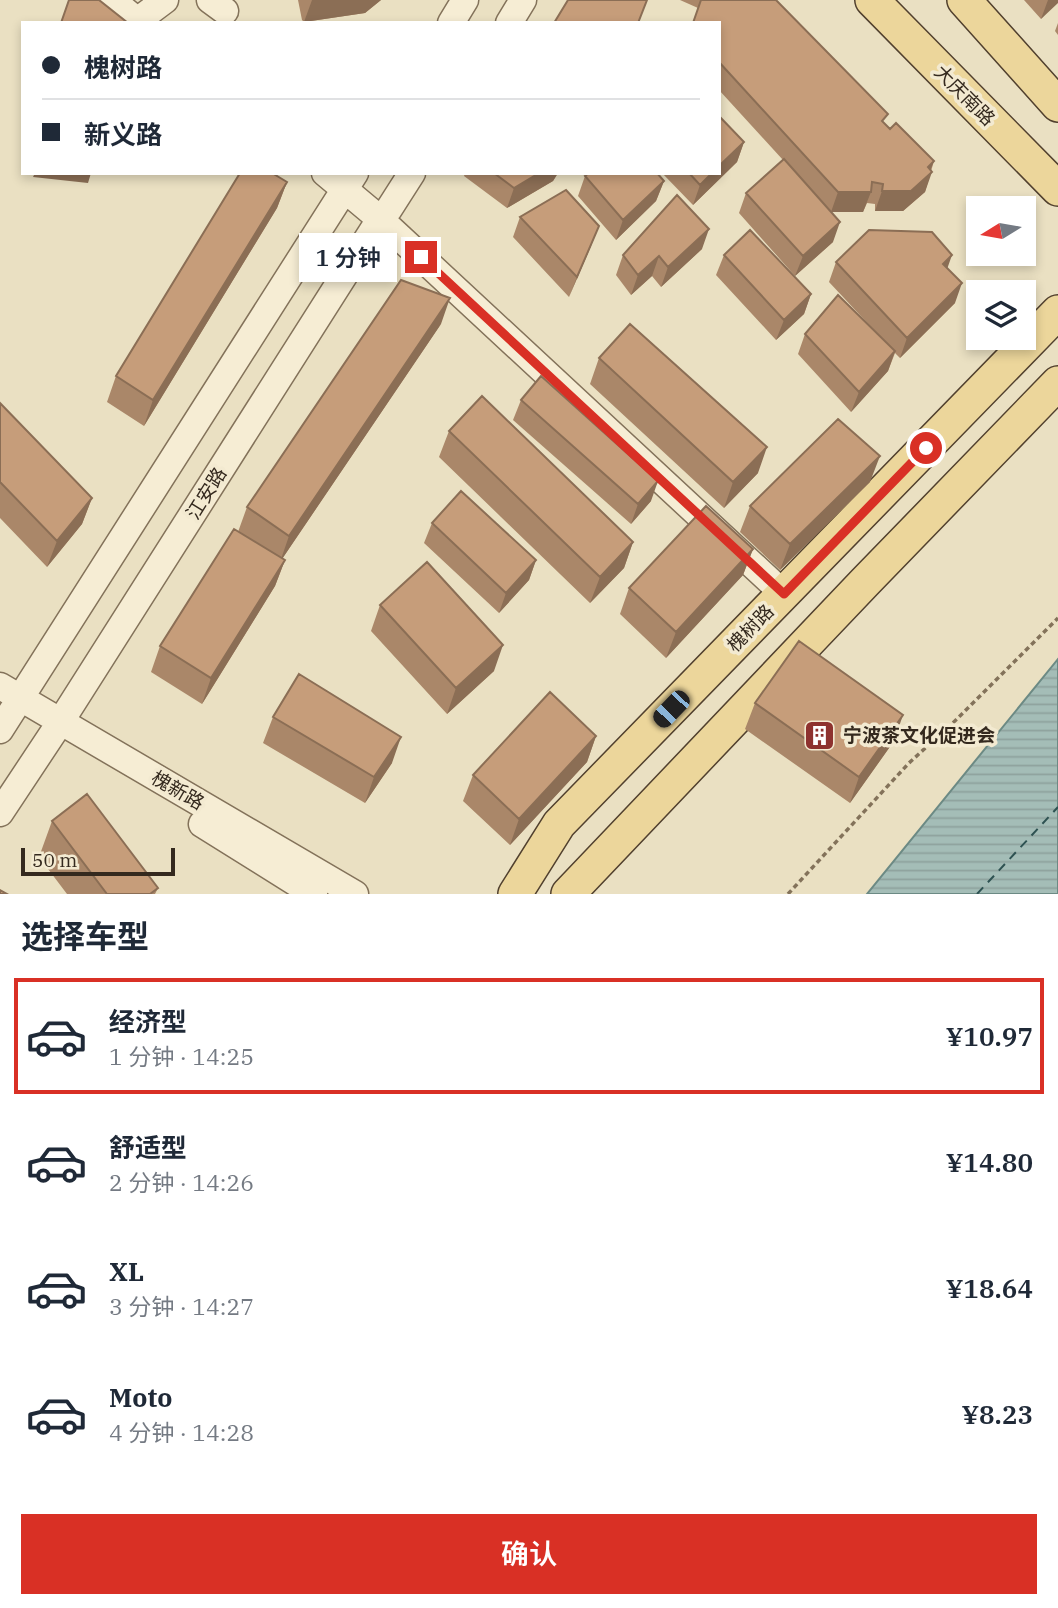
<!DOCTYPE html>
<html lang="zh">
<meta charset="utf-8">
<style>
body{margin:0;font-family:"IBM Plex Serif","Noto Sans SC",serif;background:#f2f2f3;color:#1f2937;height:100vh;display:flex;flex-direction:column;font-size:26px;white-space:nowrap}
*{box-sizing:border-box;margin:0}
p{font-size:23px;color:#747a83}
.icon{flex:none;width:38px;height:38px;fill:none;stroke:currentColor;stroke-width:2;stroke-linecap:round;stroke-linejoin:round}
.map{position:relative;height:894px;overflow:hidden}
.sheet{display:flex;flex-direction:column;background:#fff;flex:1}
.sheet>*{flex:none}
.top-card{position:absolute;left:21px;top:21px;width:700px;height:154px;border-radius:0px;box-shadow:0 4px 10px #0003;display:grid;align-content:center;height:154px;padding:0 21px;background:#fff}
.needle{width:46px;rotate:259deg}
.tools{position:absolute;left:966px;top:196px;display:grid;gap:14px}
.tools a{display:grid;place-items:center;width:70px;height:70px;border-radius:0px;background:#fff;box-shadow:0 4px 10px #0003;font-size:35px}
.scale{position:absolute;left:21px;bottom:18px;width:154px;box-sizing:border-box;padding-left:7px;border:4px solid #34291e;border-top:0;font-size:19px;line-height:24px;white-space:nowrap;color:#34291e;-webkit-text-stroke:5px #f3ead1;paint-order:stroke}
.end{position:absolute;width:32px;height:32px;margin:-16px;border:9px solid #d93025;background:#fff;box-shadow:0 0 0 4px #fff}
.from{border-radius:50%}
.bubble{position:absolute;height:49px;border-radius:0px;background:#fff;box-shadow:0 4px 10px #0003;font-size:23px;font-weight:600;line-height:49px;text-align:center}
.car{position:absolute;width:21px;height:42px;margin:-21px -10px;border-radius:9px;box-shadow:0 0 5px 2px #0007;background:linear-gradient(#222 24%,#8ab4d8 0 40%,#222 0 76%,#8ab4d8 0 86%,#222 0)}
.top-card b{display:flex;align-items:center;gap:24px;height:66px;font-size:26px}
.top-card b+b{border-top:2px solid #e0e1e3}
.top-card i{width:18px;height:18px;background:#1f2937}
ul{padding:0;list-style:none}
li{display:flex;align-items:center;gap:21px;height:116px;margin:0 14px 10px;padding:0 7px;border:4px solid transparent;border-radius:0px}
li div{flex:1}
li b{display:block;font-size:26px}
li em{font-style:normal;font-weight:600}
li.on{border-color:#d93025}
li>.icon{width:63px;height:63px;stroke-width:1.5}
h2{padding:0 21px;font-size:32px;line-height:84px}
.primary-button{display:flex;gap:14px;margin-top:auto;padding:14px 21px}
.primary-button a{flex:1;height:80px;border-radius:0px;background:#d93025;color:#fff;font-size:28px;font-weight:600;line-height:80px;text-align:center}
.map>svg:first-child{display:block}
.water{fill:url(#water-rules);stroke:#6c8a84;stroke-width:2}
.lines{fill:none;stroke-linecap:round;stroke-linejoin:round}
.ferry{stroke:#2e5252;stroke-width:2;stroke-dasharray:9 7;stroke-linecap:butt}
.minor-casing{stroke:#83725a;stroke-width:29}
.major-casing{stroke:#51402e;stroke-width:36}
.path{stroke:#83725a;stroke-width:3.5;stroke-dasharray:5 3.5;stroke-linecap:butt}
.minor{stroke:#f6edd4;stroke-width:26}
.major{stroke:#ecd69b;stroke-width:33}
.wall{fill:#aa8769}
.shaded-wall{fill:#8b6e55}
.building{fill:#c69d7a;stroke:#8b6e55;stroke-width:2}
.route{stroke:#d93025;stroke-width:9}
.labels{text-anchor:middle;stroke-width:7;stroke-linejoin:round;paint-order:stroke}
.street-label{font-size:19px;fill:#34291e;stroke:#f3ead1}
.poi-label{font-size:19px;font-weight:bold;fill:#34291e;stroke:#f3ead1;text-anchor:start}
</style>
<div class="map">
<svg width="1058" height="894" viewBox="0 0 1058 894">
<defs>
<pattern id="water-rules" width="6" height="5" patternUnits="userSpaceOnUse" patternTransform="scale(1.75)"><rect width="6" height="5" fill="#a4bdb7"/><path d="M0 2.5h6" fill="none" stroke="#8ea29d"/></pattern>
</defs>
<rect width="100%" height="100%" fill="#eae0c2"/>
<!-- water -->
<path class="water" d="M1058,659V894H867Z"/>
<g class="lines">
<!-- ferry -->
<path class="ferry" d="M977,894L1058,807"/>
<defs>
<path id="minor" d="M112,0L140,23
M210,0L225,11
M137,21L165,0
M451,23L465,0
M509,23L523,0
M325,173L380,219L784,594
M0,686L355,894
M0,730L355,173
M0,813L61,721L380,219L389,209L412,173
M202,824L314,894"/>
<path id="major" d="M872,0L1058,189
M964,0L1058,105
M515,894L559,824L1058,312
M568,894L865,582L1058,383"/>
</defs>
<!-- minor casing -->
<use href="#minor" class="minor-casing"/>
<!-- major casing -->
<use href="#major" class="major-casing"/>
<!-- path -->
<path class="path" d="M788,894L909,763L957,719L1058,618"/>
<!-- minor -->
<use href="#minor" class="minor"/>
<!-- major -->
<use href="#major" class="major"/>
</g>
<!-- wall -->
<path class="wall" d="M298,0H381L365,13L304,22L302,20Z
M680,0H776L885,124L890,129L934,161L925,192L903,211H875V204L867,203L863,212H831L833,242L795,276L739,213L746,193L783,160L719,90V23L698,8Z
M1024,0H1058L1041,19Z
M1058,23V35L1055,31Z
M744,142L737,162L693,205L662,173H719Z
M465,173H558L553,181L507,208L464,176Z
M585,176L664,181L656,201L616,240L578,196Z
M287,182L277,208L144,426L107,402L116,376Z
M520,217L591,246L569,297L513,237Z
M702,249L661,287L652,276L631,295L616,275L623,255Z
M724,255L811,294L804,314L776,340L716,275Z
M836,262L947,268L955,303L900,358L895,353L888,371L851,412L798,354L805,334L873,329L829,282Z
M441,324L282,559L285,560L275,586L202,704L151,672L160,646L238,532L247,507Z
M599,358L758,473L724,508L590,384Z
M521,400L651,501L631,524L513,420Z
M0,403L92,498L82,524L47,567L0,518Z
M449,431L633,542L624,568L590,603L439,457Z
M870,482L780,570L740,532L750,506Z
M432,523L536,560L529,580L499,613L424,543Z
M753,549L743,575L666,658L620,614L629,588Z
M380,605L494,671L447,714L371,631Z
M755,703L894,741L850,803L745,729Z
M273,717L392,763L365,803L263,743Z
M596,736L587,762L510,845L463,801L473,775Z
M52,821L158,888L155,894H67L39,857Z"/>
<!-- shaded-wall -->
<path class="shaded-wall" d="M312,0H381L365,13L304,22Z
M1048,0H1058V3L1041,19Z
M744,142L737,162L693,205L700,185L712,173H719V166Z
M934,161L928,176L932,172L925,192L903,211H875L882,191L928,167Z
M35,173H91L88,183L33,177Z
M539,173H558L553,181L507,208L514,188Z
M664,181L656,201L616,240L623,220Z
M287,182L277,208L144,426L153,400Z
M838,192H871L863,212H831Z
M840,222L833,242L795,276L803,256Z
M599,226L591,246L569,297L577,277Z
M709,229L702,249L661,287L668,267Z
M952,255L945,275L943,264Z
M659,256L652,276L631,295L638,275Z
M962,283L955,303L900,358L907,338Z
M811,294L804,314L776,340L784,320Z
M450,298L441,324L280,562L289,536Z
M895,351L888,371L851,412L859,392Z
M767,447L758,473L724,508L733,482Z
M880,456L870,482L780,570L790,544Z
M658,481L651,501L631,524L638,504Z
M92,498L82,524L47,567L57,541Z
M633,542L624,568L590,603L600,577Z
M753,549L743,575L666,658L676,632Z
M285,560L275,586L202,704L211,678Z
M536,560L529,580L499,613L506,593Z
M503,645L494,671L447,714L456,688Z
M903,715L894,741L850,803L859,777Z
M596,736L587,762L510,845L519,819Z
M401,737L392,763L365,803L374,777Z"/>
<!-- building -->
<path class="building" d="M69,0H99L128,23H61Z
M568,0H647L638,23H554Z
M701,0H776L888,114L882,121L890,129L896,123L934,161L928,167L932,172L911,191H882L883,184L872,182L871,192H838L719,62V23H693Z
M719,116L744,142L719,166Z
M784,159L840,222L803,256L746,193Z
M240,173H272L287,182L153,400L116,376Z
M494,173H539L514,188Z
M589,173H657L664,181L623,220L585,176Z
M689,173H712L700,185Z
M566,190L599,226L577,277L520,217Z
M677,195L709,229L668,267L659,256L638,275L623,255Z
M750,230L811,294L784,320L724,255Z
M869,230L932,232L952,255L943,264L962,283L907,338L836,262Z
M401,280L450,298L289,536L247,507Z
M838,295L895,351L859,392L805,334Z
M630,324L767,447L733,482L599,358Z
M541,376L658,481L638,504L521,400Z
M482,396L633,542L600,577L449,431Z
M0,403L92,498L57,541L0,482Z
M838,419L880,456L790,544L750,506Z
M461,491L536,560L506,593L432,523Z
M706,506L753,549L676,632L629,588Z
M234,529L285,560L211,678L160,646Z
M427,562L503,645L456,688L380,605Z
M799,641L903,715L859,777L755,703Z
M299,674L401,737L374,777L273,717Z
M550,692L596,736L519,819L473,775Z
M87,794L158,888L150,894H107L52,821Z
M0,890L7,894H0Z"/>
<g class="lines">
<!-- route -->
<path class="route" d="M421,257L784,594L926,448"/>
</g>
<!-- icons -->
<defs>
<symbol id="building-square" viewBox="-11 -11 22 22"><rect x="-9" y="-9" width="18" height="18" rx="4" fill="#8e322f" stroke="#f3ead1"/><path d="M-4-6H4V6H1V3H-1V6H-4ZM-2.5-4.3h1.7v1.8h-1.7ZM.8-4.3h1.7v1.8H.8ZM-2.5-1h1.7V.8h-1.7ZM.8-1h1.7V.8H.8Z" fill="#fff"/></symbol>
</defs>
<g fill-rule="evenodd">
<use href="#building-square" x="802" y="718" width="35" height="35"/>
</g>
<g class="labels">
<!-- street labels -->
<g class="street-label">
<text transform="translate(965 95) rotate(45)" y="7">大庆南路</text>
<text transform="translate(206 493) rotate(-58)" y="7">江安路</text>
<text transform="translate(750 628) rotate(-46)" y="7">槐树路</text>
<text transform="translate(178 790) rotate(30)" y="7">槐新路</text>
</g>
<!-- poi labels -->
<g class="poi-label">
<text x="843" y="742">宁波茶文化促进会</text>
</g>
</g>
</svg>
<div class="tools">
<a><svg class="needle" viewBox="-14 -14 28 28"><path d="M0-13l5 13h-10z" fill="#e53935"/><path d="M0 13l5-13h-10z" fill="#747a83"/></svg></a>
<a><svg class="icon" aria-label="layers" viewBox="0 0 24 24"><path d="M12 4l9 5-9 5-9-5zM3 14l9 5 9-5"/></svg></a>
</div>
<div class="scale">50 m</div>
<i class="end from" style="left:926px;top:448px"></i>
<i class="end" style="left:421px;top:257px"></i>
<div class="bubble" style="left:299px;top:233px;width:98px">1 分钟</div>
<i class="car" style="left:671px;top:709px;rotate:224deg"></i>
<div class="top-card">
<b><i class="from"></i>槐树路</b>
<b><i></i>新义路</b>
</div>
</div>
<section class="sheet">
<h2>选择车型</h2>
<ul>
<li class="on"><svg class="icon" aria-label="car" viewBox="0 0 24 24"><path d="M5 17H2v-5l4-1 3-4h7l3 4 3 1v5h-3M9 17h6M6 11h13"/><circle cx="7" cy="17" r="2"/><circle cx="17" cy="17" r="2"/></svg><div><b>经济型</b><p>1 分钟 · 14:25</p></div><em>¥10.97</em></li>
<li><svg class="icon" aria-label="car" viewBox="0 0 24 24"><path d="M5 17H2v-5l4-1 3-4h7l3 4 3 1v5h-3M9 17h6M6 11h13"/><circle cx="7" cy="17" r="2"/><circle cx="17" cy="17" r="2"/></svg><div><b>舒适型</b><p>2 分钟 · 14:26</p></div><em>¥14.80</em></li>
<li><svg class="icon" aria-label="car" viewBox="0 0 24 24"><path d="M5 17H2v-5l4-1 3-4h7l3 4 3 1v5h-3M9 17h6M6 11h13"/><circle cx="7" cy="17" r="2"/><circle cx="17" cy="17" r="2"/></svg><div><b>XL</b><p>3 分钟 · 14:27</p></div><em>¥18.64</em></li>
<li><svg class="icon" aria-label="car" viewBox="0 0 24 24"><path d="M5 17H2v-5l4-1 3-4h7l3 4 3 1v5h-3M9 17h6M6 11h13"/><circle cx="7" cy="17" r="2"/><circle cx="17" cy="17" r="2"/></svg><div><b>Moto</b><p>4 分钟 · 14:28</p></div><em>¥8.23</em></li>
</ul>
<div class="primary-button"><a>确认</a></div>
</section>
